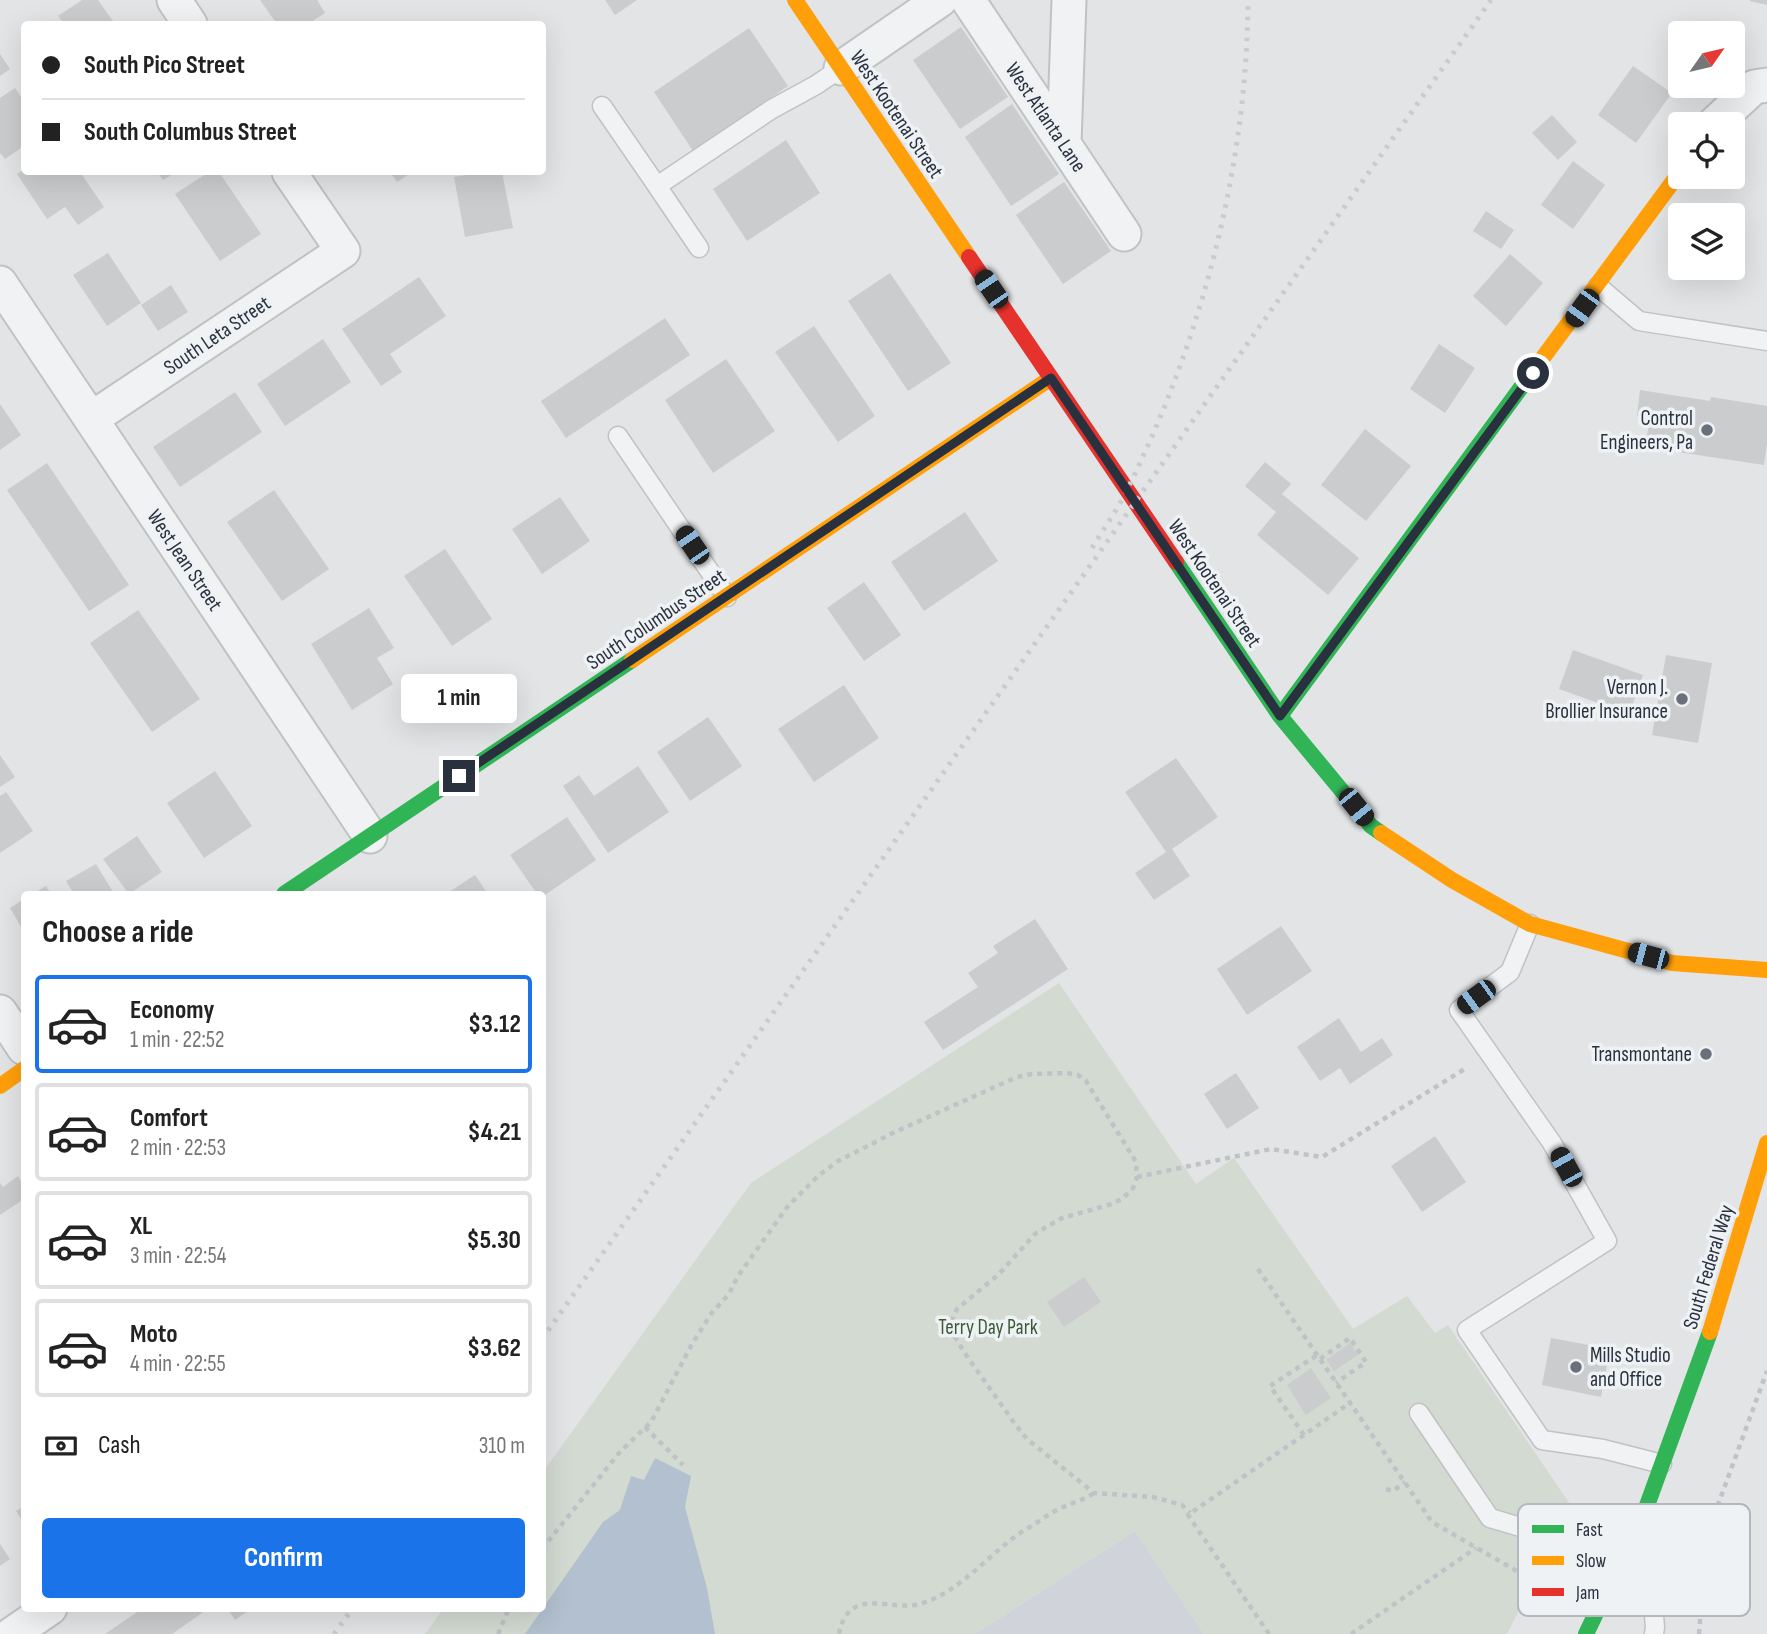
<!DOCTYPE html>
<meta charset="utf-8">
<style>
body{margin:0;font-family:"Sofia Sans Condensed",sans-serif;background:#f2f2f2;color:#222;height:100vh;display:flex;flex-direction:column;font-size:26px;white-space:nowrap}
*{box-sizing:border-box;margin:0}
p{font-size:23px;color:#767676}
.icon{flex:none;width:38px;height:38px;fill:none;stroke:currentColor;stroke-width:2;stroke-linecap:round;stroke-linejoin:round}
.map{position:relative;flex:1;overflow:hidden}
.panel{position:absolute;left:21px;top:891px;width:525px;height:721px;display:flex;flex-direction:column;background:#fff;border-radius:7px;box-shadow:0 7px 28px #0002}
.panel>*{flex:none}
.hud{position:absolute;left:21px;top:21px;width:525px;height:154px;border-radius:7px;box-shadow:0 7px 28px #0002;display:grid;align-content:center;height:154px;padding:0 21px;background:#fff}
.needle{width:46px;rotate:56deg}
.tools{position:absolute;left:1668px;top:21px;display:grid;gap:14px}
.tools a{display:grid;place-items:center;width:77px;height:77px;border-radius:7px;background:#fff;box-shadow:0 7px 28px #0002;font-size:35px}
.end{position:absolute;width:32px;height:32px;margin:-16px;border:9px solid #2a313e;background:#fff;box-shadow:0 0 0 4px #fff}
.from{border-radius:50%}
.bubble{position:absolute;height:49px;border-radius:7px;background:#fff;box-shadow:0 7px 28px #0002;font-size:23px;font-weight:700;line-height:49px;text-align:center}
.car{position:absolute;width:21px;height:42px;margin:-21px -10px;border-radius:9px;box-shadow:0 0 5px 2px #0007;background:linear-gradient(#222 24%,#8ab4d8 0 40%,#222 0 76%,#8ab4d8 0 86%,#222 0)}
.hud b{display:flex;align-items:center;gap:24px;height:66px;font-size:26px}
.hud b+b{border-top:2px solid #e0e0e0}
.hud i{width:18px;height:18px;background:#222}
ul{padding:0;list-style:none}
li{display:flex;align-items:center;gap:21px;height:98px;margin:0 14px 10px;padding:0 7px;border:4px solid #e0e0e0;border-radius:7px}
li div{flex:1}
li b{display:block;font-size:26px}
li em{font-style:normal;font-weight:700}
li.current{border-color:#1a73e8}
li>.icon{width:63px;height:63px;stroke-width:1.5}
h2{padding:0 21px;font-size:32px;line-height:84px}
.pay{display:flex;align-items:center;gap:18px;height:77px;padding:0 21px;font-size:26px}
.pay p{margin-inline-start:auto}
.cta{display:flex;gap:14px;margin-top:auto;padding:14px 21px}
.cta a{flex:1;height:80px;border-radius:7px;background:#1a73e8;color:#fff;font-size:28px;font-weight:700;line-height:80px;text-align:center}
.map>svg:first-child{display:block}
.built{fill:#d0d3d9}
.green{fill:#d3dad2}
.water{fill:#b2c0cf}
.building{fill:#caccce}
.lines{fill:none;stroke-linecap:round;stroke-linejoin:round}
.lane-casing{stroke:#c0c2c4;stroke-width:21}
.street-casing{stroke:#c0c2c4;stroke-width:37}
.path{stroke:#c0c2c6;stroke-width:4.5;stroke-dasharray:5 5;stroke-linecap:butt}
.lane{stroke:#f0f2f3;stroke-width:18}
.street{stroke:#f0f2f3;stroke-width:33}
.fast{stroke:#30b455;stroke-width:16}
.slow{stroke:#ff9f0a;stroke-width:16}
.jam{stroke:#e5322d;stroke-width:16}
.rail{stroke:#cacbcd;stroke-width:5;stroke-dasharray:3.5 7;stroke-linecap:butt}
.route{stroke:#2a313e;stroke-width:9}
.poi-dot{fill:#6a7079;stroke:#eff2f5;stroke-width:2.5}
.labels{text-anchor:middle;stroke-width:7;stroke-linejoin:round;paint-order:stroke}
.street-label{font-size:21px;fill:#2a313e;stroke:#eff2f5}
.poi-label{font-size:21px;fill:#2a313e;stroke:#eff2f5;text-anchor:end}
.park-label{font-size:21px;fill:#3f5938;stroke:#eff2f5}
.key{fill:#eff2f5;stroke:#b4b8be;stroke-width:2}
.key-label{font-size:19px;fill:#2a313e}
</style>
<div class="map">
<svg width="1767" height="1634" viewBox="0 0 1767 1634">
<rect width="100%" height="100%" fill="#e2e4e6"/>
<!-- built -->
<path class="built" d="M1135,1531L1204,1634H975Z"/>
<!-- green -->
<path class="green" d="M1059,983L1196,1184L1234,1158L1353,1329L1407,1296L1435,1333L1448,1325L1572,1507L1507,1634H1204L1135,1531L975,1634H425L444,1608H542L543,1472L751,1183Z"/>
<!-- water -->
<path class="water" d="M655,1458L691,1476L685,1507L707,1588L715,1634H525L603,1522L620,1510L631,1476L644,1480Z"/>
<!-- building -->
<path class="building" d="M82,0H98L115,24H64L58,16Z
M260,0H317L325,13L308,24H277Z
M605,0H637L615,15Z
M1750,0H1767V5L1750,1Z
M961,27L1008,97L960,129L913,60Z
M749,28L788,86L693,151L654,92Z
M0,54L10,69L0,76Z
M1633,66L1672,93L1636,143L1598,115Z
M15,88L24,101V146L5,159L0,153V98Z
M1012,104L1059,174L1011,206L965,137Z
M1552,115L1577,142L1558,160L1532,133Z
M786,140L820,193L747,241L713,189Z
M1573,161L1605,185L1573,229L1541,205Z
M24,169V172H80L104,207L78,225L65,207L47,219L17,174Z
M157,172H177L163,180Z
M209,172H219L261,234L220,261L175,194Z
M390,172H412L397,182Z
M486,172H502L513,228L465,237L454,177Z
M1064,182L1111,251L1063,284L1016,215Z
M1486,211L1514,230L1501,249L1473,231Z
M108,253L141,303L107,326L73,275Z
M1510,254L1543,283L1506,326L1473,296Z
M890,273L951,363L908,391L848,301Z
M419,277L446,316L390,354L402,372L381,386L342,329Z
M171,285L188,312L158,331L141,305Z
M665,318L690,355L566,438L541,401Z
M814,326L875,416L838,442L775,352Z
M323,339L351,382L285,426L257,384Z
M1439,344L1475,368L1445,413L1410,389Z
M726,359L775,431L713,473L665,400Z
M1640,390L1710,401L1711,397L1767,406V443L1764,465L1645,447L1650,418L1637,416Z
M235,392L262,432L180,487L153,447Z
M0,404L21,435L0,450Z
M1365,429L1411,466L1366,521L1321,485Z
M1265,462L1291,484L1282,494L1359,558L1328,595L1257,535L1276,512L1245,486Z
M47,463L129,585L89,611L7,490Z
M274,490L329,569L282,601L227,522Z
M560,497L590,541L542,574L512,529Z
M965,512L998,561L924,611L891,562Z
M445,549L492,619L452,646L404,576Z
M864,582L901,635L864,661L827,608Z
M369,608L394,648L377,658L393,684L352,710L311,644Z
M138,610L200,699L152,732L90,643Z
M1573,650L1643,675L1629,714L1559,689Z
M1666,655L1712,663L1698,743L1652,735Z
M844,685L879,738L814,782L778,729Z
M708,717L742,766L690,801L657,752Z
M0,755L15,777L0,787Z
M1176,758L1218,817L1172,849L1190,876L1154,900L1135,873L1166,852L1125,792Z
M638,766L669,812L608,853L563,786L579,775L594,796Z
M215,771L252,826L204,858L167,803Z
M6,792L33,831L0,853V796Z
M567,817L596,860L542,897V894H537L510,855Z
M137,836L162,872L129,894L103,859Z
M96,864L113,892L74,894L66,881Z
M475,875L488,894H446Z
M46,886L51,894H33Z
M24,899V932L10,908Z
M1035,919L1068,969L943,1050L924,1022L978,987L968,973L998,953L993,946Z
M1281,926L1312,971L1247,1015L1217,969Z
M1339,1018L1361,1052L1382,1038L1393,1055L1350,1084L1340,1068L1320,1081L1297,1047Z
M1236,1073L1259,1108L1227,1129L1204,1094Z
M1435,1136L1466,1182L1422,1212L1391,1166Z
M18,1176L24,1186V1199L0,1215V1183L3,1187Z
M1084,1277L1101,1302L1064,1327L1047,1302Z
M1551,1338L1610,1349L1601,1397L1542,1385Z
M1350,1343L1358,1355L1334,1371L1326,1360Z
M1311,1368L1331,1398L1306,1415L1287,1385Z
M24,1506V1524L16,1511Z
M0,1544L10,1559L0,1566Z
M143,1608H199L202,1613L172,1634H105Z
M227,1608H252L235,1620Z"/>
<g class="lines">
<defs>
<path id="lane" d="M602,106L657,186
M699,248L657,186L772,109L816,85L841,68
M1598,286L1639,321L1767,341
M618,436L727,597
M1530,924L1510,972L1459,1010L1552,1143L1607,1241L1467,1330L1542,1440L1603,1449L1662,1464
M1419,1413L1490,1518L1623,1557
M1646,1526L1655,1627L1654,1634"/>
<path id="street" d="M174,0L190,24
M968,0L1124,234
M841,68L940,0
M1714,124L1754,87L1767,85
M1064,143L1069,0
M0,283L370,836
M91,419L343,251L289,172
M0,1012L24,1048
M12,1634L50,1608"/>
</defs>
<!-- lane casing -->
<use href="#lane" class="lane-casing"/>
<!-- street casing -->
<use href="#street" class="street-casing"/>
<!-- path -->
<path class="path" d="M1137,1177L1271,1149L1322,1157L1468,1067
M1258,1269L1432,1522L1541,1585
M1320,1359L1350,1338L1366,1362L1336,1383
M645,1427L683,1465
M1304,1435L1270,1386L1317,1355
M1386,1489L1393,1491L1405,1482
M542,1549L619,1453L651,1422L692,1344L711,1314L729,1294L738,1276L788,1206L818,1176L838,1161L895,1132L1017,1077L1032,1074L1067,1073L1078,1075L1086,1081L1136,1162L1137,1177L1133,1188L1123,1198L1112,1204L1062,1218L1036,1233L998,1275L957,1309L953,1318L952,1327L955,1337L964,1352L1015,1424L1027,1439L1094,1493L1153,1497L1182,1505L1190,1513
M498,1634L509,1608
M839,1634C849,1583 892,1614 923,1603C961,1591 990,1553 1023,1531C1034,1525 1044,1517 1055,1511C1068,1504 1082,1501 1094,1493
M1269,1634L1188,1515L1350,1403
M1351,1634L1476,1548
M1699,1634L1705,1556L1715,1513L1767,1371"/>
<!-- lane -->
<use href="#lane" class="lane"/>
<!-- street -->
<use href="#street" class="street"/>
<!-- fast -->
<path class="fast" d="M1176,562L1280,716L1371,826L1381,833
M1280,716L1542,359
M284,894L632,660
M1586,1634L1645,1511L1710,1332"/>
<!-- slow -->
<path class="slow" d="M795,0L969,257
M1542,359L1680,172
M632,660L1051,378
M1381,833L1452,880L1530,924L1672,963L1767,970
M0,1086L24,1069
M1710,1332L1767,1143"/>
<!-- jam -->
<path class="jam" d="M969,257L1176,562"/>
<!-- rail -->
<path class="rail" d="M1092,548C1104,528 1118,509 1128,488C1202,338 1247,167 1248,0
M542,1339L1491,0
M334,1634L353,1608"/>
</g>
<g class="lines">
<!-- route -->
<path class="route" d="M459,776L1051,378L1280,716L1533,373"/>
</g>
<!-- markers -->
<g class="poi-dot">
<circle cx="1707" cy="430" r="7"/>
<circle cx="1682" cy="699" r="7"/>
<circle cx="1706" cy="1054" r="7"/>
<circle cx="1576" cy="1367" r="7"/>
</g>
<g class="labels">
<!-- street labels -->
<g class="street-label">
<text transform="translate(897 114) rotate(56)" y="7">West Kootenai Street</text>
<text transform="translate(1046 117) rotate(56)" y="7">West Atlanta Lane</text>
<text transform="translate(217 335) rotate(-34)" y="7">South Leta Street</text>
<text transform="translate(185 560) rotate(56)" y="7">West Jean Street</text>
<text transform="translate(1215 583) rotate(56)" y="7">West Kootenai Street</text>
<text transform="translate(656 619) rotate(-34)" y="7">South Columbus Street</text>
<text transform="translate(1708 1267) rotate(-73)" y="7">South Federal Way</text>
</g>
<!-- poi labels -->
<g class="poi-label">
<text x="1693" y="425">Control<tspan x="1693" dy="24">Engineers, Pa</tspan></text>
<text x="1668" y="694">Vernon J.<tspan x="1668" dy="24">Brollier Insurance</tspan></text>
<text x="1692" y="1061">Transmontane</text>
<text x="1590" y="1362" text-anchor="start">Mills Studio<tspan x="1590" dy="24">and Office</tspan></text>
</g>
<!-- park labels -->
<g class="park-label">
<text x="988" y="1334">Terry Day Park</text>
</g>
</g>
<!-- legend -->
<rect x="1518" y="1504" width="232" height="112" rx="10" class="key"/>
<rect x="1532" y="1525" width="32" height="8" fill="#30b455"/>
<rect x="1532" y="1556" width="32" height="9" fill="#ff9f0a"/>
<rect x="1532" y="1588" width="32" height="8" fill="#e5322d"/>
<g class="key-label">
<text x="1576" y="1536">Fast</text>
<text x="1576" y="1567">Slow</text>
<text x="1576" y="1599">Jam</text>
</g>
</svg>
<div class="tools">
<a><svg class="needle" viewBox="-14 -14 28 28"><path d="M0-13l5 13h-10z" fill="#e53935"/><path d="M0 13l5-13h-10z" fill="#767676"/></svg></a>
<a><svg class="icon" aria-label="locate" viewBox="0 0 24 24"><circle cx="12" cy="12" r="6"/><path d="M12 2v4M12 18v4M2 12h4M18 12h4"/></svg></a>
<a><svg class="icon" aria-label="layers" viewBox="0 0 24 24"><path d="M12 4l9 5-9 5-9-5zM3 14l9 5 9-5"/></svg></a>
</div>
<i class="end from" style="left:1533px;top:373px"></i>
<i class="end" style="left:459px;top:776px"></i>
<div class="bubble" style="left:401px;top:674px;width:116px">1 min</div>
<i class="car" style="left:991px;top:289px;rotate:326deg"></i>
<i class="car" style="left:1582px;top:308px;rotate:216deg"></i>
<i class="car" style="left:692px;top:545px;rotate:326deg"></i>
<i class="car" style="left:1356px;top:807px;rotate:141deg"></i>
<i class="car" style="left:1648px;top:956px;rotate:285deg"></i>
<i class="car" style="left:1476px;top:997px;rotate:234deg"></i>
<i class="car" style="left:1566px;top:1167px;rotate:331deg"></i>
<div class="hud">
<b><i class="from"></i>South Pico Street</b>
<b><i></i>South Columbus Street</b>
</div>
<section class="panel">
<h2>Choose a ride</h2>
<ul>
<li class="current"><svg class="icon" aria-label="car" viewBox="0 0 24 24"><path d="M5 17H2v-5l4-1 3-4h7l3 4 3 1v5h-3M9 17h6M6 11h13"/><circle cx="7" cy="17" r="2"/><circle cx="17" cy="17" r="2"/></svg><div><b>Economy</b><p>1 min · 22:52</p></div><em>$3.12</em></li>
<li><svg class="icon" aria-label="car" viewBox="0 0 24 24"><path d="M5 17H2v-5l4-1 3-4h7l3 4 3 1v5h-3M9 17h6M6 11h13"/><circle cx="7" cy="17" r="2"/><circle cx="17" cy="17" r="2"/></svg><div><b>Comfort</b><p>2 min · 22:53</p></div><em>$4.21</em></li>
<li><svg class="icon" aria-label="car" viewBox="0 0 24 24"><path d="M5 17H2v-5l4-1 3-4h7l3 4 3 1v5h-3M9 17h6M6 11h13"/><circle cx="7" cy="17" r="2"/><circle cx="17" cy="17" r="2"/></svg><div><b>XL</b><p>3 min · 22:54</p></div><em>$5.30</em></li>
<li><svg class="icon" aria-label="car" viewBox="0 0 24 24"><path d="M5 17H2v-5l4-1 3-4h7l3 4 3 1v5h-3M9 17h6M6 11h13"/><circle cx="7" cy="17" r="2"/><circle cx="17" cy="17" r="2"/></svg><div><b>Moto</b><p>4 min · 22:55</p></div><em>$3.62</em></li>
</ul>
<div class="pay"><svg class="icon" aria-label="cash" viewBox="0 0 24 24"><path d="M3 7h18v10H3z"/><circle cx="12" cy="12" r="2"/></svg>Cash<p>310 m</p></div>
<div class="cta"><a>Confirm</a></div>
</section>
</div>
